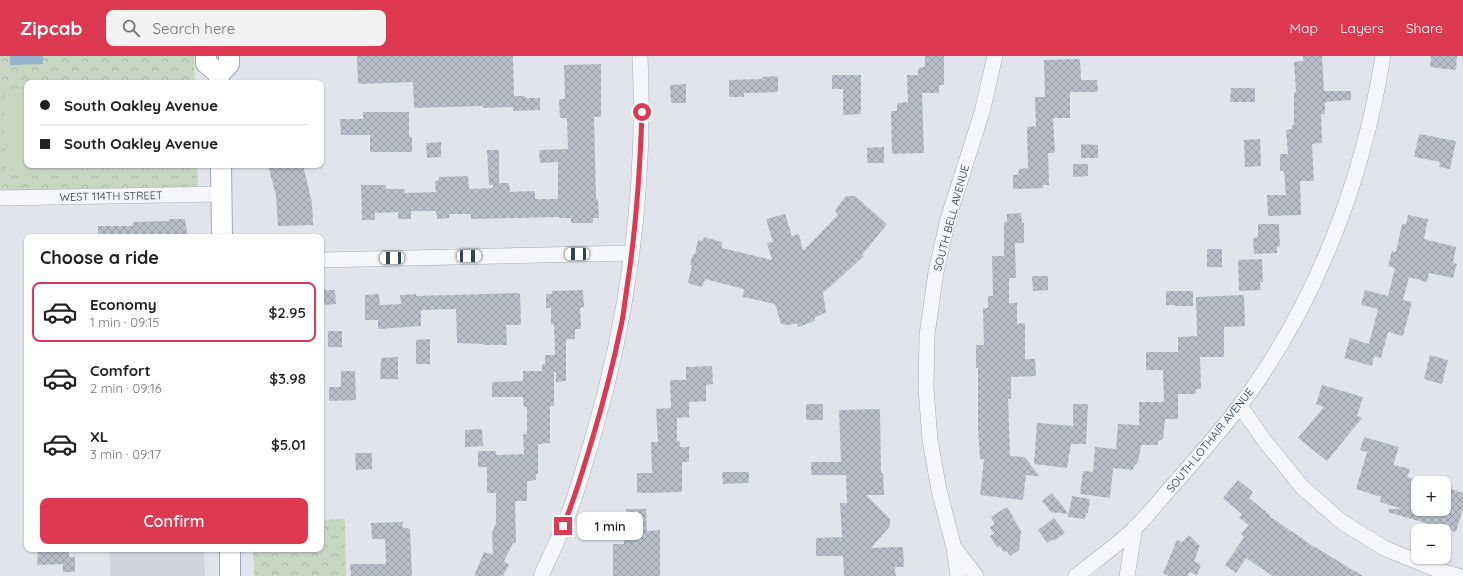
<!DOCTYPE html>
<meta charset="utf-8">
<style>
body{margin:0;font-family:Quicksand,sans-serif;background:#f2f2f2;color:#202124;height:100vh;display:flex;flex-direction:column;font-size:15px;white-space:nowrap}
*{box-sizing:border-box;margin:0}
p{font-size:13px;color:#757577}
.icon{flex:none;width:22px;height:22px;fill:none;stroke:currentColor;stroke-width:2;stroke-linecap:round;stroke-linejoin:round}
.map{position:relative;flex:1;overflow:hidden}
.sheet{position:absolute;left:24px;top:178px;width:300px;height:318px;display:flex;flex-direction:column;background:#fff;border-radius:8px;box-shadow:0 1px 3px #0004}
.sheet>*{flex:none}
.banner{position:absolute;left:24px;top:24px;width:300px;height:88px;border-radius:8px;box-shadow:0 1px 3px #0004;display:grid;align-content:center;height:88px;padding:0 16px;background:#fff}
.tools{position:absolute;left:1411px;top:420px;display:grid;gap:8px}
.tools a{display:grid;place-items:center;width:40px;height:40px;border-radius:8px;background:#fff;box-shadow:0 1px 3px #0004;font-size:20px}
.end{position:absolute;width:18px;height:18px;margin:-9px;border:5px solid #de3953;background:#fff;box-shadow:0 0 0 2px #fff}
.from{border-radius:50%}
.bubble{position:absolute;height:28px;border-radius:8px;background:#fff;box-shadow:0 1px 3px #0004;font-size:13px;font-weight:600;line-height:28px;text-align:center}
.car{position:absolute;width:12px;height:24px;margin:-12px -6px;border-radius:5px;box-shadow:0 0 3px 1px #0007;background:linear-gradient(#fff 24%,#345 0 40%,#fff 0 76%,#345 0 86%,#fff 0)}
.banner b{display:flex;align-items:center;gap:14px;height:38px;font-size:15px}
.banner b+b{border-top:1px solid #e0e0e0}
.banner i{width:10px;height:10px;background:#202124}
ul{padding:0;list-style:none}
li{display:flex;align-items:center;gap:12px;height:60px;margin:0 8px 6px;padding:0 8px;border:2px solid transparent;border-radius:8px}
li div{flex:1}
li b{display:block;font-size:15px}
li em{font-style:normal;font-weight:600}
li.on{border-color:#de3953}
li>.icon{width:36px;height:36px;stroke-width:1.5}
h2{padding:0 16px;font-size:18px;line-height:48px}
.primary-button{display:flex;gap:8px;margin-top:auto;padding:8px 16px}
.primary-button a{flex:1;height:46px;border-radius:8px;background:#de3953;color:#fff;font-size:16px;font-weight:600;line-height:46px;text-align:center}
header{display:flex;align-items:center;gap:24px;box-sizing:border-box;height:56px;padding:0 20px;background:#de3953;color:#fff}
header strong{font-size:19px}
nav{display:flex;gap:22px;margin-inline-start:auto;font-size:14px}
.search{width:280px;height:36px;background:#f2f2f2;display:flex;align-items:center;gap:10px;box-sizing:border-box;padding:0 14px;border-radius:8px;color:#757577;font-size:15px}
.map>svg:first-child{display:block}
.built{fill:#cfd4de}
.forest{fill:url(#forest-crowns)}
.pitch{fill:#c7d6c1}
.water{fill:#98b3cf}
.building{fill:url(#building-cross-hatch)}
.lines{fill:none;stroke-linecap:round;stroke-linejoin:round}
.minor-casing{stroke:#a5acb6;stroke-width:16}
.major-casing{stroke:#9fa9b9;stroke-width:22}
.minor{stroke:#f5f6f9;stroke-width:15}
.major{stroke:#fff;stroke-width:20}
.route{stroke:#de3953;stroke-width:5}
.labels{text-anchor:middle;stroke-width:3;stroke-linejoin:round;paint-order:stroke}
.street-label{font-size:11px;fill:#273345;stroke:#f1f4f8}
</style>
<header>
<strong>Zipcab</strong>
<div class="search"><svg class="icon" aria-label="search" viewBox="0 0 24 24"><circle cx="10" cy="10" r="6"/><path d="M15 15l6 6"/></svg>Search here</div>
<nav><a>Map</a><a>Layers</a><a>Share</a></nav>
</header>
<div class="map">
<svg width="1463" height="520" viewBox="0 0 1463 520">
<defs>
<pattern id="forest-crowns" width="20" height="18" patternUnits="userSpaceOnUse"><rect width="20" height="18" fill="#c7d6c1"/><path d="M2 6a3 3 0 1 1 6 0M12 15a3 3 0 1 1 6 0" fill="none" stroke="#abb8a7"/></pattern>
<pattern id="building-cross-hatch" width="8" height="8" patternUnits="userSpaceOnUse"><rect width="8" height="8" fill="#b8beca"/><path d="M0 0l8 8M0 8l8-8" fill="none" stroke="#969ba6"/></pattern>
</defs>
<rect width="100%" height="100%" fill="#e1e5eb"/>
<!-- built -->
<path class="built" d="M109,493H204L205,520H110Z"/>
<!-- forest -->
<path class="forest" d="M0,0H194L195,27H27V109H197L198,132L0,136Z
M345,463L346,520H254L253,493H321V464Z"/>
<!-- pitch -->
<path class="pitch" d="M4,33H27V109H102V112L6,114Z"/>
<!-- water -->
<path class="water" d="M10,0H43V8L10,9Z"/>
<!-- building -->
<path class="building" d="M357,0H513L514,40H525V42H540V54L513,55V51L483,52V50L414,52L413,26L358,28Z
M925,0H944V29H939V37H922L924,97L892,98L891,55H897V47L908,46L907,19H918V12L925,11Z
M1303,0H1322L1324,35H1351V44L1325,46V58H1321L1322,87L1312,88L1314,125H1300L1301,159L1268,160L1267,139H1286L1284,115H1280V98H1288L1286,74L1292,73V69H1294V36H1296L1294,6L1303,5Z
M1431,0H1457L1456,14L1430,11Z
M1080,3L1081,24H1097L1098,36H1070V62H1053L1055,97H1048L1049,129H1043V132L1013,133V119H1018L1019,113L1028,112L1027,71L1036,70L1035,41H1045L1044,4Z
M601,8V61H594L596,143H598L599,162H593V167H571V162H559V161L471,163V158H449V162L437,163L436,155H411V163H398V156L375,157V164H362L361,129H386V133H405V137L436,136L435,125H438L439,121L468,120L469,133L493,132V129H489L487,94H499V127H509L510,136L535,135V143H558V106L540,107L539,94L568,93L567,62H560L559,43H565L564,9Z
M832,19H861V58L843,59V33H832Z
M778,20V36L744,37V41H729V24L762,23V21Z
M686,28V47H671L670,29Z
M1231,32H1255V46H1230Z
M363,56H409V81H412V96H370V79H341L340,63H363Z
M1419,78L1456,85L1450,113L1439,111L1440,106L1414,101Z
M1260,83L1261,110L1245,111L1244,84Z
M441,86V101L427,102L426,87Z
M1081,88L1098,89V102H1081Z
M884,91V107H867V92Z
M1073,108H1088V120L1073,121Z
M268,109H303L312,147L313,169L278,170L276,140Z
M846,140H855L887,168L862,199L864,200L823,237L826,256L815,262V265L798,271L797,267L790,269L781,268L775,248L743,241L744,233L705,223L702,231L688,227L692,209H690L693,198H695L698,184L703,185L704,181L722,186V192L772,204L767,187L773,186L766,163L785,158L792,180L799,178L803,195L838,159L835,154Z
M1021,157L1022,167H1024V187H1015L1016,222H1009V247H1017V268L1025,267V303H1035L1036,320L1011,321V343H1008L1010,400L1025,401L1039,420L1026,419L1023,444L980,439L984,403H980L978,373V312H976V289H984L983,252H988V240H993L992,200H1004V166H1007V158Z
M1408,159L1428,163L1424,183L1456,191L1453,207L1457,208L1453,222L1429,217L1427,226L1409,221L1403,244L1412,246L1403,280L1388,276L1381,302L1374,300L1372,310L1344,302L1350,282L1369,288L1378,253L1361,249L1365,234L1388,240L1395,212L1388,210L1392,195L1396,196L1402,168H1406Z
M169,163H185L188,181H98V170H133V166L169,165Z
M1258,168H1279L1280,190H1277V197L1254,198L1253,182L1258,181Z
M1207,193H1222V211H1207Z
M1262,203L1263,226H1260L1261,234L1239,235L1238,204Z
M1032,220H1048V234L1033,235Z
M321,234H335L336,248L321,249Z
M583,234L584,251L580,252L581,273H575V283H566V325L556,326V316H554V350H550V387L538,388V418H536V424L527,425V445H515L516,487H513L504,505L509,509L503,520H474L484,496L493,499L492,477L496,467V437H487V411H478V395H496V399L524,398L523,378H527V351H524L523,341H492V326L523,325V315H542V308H545V299H555L554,268H551V252H546V238H552V235Z
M1166,235H1193V250H1175V249H1166Z
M516,237L520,238L521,269H506L507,289H484V288L457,287L456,253L421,254V270L378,273V264H365V239L379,238L380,249L401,248L400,239L416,238V240Z
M1244,239L1245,270L1224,271V301H1200L1201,333H1196V338H1178V363H1165L1163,383L1158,385V389H1141L1138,406L1134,410L1133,414L1113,412L1110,442L1080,438L1083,415L1093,416L1095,391L1116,393L1118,368L1139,369V346H1164L1163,314H1146V296H1178V281L1197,280L1196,241Z
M328,275H342V291H328Z
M430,283V308H416V284Z
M1430,299L1448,304L1442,328L1424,323Z
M398,301V323H380L381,302Z
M712,310L713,328L706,329V345L689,346V361L677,362V386L680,385V391H689V406H682V436L637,437V417H652L651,386H658L656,353L671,352L670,324H686V311Z
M341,315H355L356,344L329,345V331H341Z
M1322,329L1363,341L1357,360L1362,362L1327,405L1298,382L1324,351L1316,348Z
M806,348H823V364H806Z
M1073,348H1088L1086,388H1071L1067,412L1034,408L1037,367L1073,370Z
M880,353L881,417H883L884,439H866L890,463V470L871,492L903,491L904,511H895L896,520H844L843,500H816V482L842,481L840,447H847L846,419H811V406H841L839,354Z
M482,373L483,390L465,391V374Z
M1364,381L1399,391L1393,409L1410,413L1407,421L1418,424V453H1444V445L1448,432L1463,437V452L1456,476L1388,456L1389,453H1402L1380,446L1381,441L1356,433L1367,396L1360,394Z
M355,397H372V413L356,414Z
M722,416H749V427L723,428Z
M1238,424L1253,436L1249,442L1270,459L1269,460L1313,490L1363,520H1273L1246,502L1236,517L1225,509L1244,481L1241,478L1249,469L1239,462L1242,458L1223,442Z
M1052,437L1069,458L1051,456L1042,445Z
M1072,440L1090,443L1088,457H1086L1085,463L1068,461Z
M1007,451L1021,475L1019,494L1010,500L1007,495L1004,496L1000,490L997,491L990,480L994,478L990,471L995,468L991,461Z
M626,453H646L647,475L660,474V520H613V488H624V460H626Z
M1054,462L1065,477L1054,485L1053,483L1047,487L1038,474Z
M403,466L402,471L410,473L412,520H351L350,508H386L385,483H372L371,467Z
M1189,479L1200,490L1194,505L1201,509L1197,519L1189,516L1188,520H1169L1163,517L1177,484L1182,486Z
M38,493H69V501H75V516H63V508L37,509Z"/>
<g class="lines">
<defs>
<path id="minor" d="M0,142L221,138
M321,204L632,197
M1240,350L1264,384L1302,431L1342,466L1386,493L1443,516L1458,520
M956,494L976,520
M541,520C550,500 560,480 568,459C578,434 585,407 593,381C629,258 646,129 640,0
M958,520L954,492L939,434L930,384L926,332L927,279L936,216L948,163L982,56L995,0
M1076,520C1095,505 1119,488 1136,471C1150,457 1162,441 1175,427C1197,402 1219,377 1239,351C1316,249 1363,124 1383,0
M1127,520L1135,471"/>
<path id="major" d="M206,0V7L219,18V27
M219,18L229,8V0
M221,109L222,181
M230,493V520"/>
</defs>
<!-- minor casing -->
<use href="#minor" class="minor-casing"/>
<!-- major casing -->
<use href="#major" class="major-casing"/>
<!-- minor -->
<use href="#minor" class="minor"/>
<!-- major -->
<use href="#major" class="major"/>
</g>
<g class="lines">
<!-- route -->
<path class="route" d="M563,470C575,443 583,413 592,384C603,347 613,309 621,270C624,257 625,244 627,231C636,173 640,115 642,56"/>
</g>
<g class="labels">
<!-- street labels -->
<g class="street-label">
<text transform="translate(111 140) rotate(-1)" y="4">WEST 114TH STREET</text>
<text transform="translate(951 162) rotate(-75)" y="4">SOUTH BELL AVENUE</text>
<text transform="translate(1210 384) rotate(-51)" y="4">SOUTH LOTHAIR AVENUE</text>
</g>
</g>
</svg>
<div class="tools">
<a>+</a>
<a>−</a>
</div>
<i class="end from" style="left:642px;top:56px"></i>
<i class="end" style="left:563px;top:470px"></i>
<div class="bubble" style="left:577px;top:456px;width:66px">1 min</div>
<i class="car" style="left:577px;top:198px;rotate:269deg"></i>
<i class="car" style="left:469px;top:200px;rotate:89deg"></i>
<i class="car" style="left:392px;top:202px;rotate:269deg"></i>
<div class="banner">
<b><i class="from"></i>South Oakley Avenue</b>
<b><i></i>South Oakley Avenue</b>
</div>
<section class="sheet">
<h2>Choose a ride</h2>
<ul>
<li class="on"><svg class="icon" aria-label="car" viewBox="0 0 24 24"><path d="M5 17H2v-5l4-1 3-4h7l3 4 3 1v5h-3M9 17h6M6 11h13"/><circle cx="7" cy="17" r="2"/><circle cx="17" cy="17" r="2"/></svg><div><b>Economy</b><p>1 min · 09:15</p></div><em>$2.95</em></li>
<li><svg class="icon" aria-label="car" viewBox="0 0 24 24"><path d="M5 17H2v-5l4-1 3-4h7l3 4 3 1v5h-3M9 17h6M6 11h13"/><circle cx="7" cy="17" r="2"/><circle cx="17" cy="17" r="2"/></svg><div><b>Comfort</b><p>2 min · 09:16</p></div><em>$3.98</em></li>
<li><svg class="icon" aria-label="car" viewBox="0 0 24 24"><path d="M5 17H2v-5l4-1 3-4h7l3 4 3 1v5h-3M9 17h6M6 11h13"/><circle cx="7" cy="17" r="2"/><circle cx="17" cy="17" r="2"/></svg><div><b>XL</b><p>3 min · 09:17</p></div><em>$5.01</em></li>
</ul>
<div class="primary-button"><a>Confirm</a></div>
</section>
</div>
